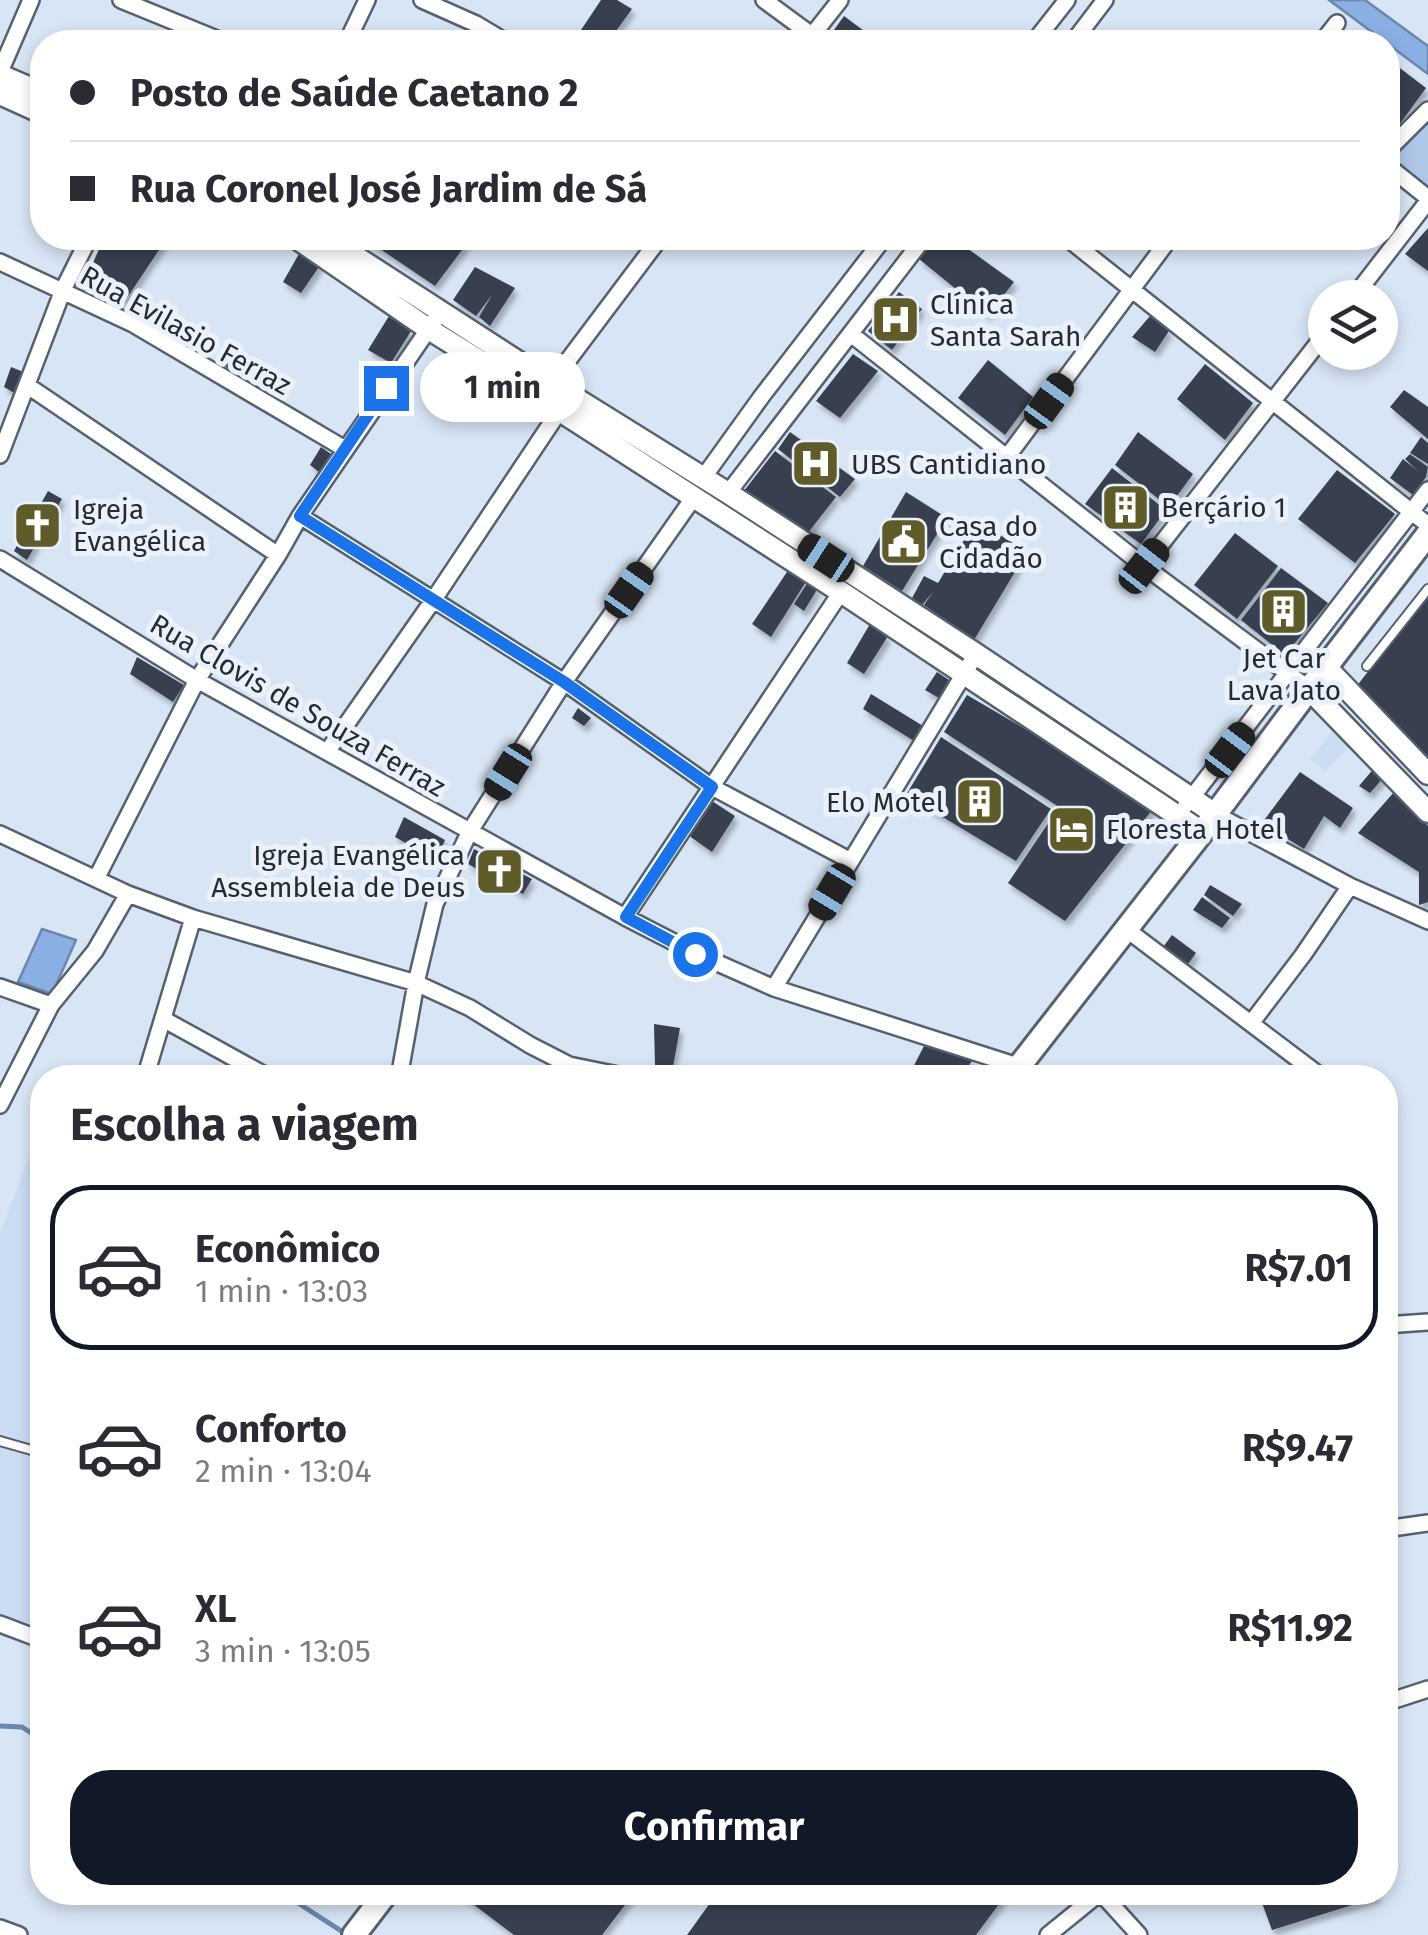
<!DOCTYPE html>
<html lang="pt">
<meta charset="utf-8">
<style>
body{margin:0;font-family:"Fira Sans",sans-serif;background:#f7f7f7;color:#2b2b33;height:100vh;display:flex;flex-direction:column;font-size:38px;white-space:nowrap}
*{box-sizing:border-box;margin:0}
p{font-size:32px;color:#7c7c81}
.icon{flex:none;width:55px;height:55px;fill:none;stroke:currentColor;stroke-width:2;stroke-linecap:round;stroke-linejoin:round}
.map{position:relative;flex:1;overflow:hidden}
.sheet{position:absolute;left:30px;top:1065px;width:1368px;height:840px;display:flex;flex-direction:column;background:#fff;border-radius:40px;box-shadow:0 5px 15px #0003}
.sheet>*{flex:none}
.top-card{position:absolute;left:30px;top:30px;width:1370px;height:220px;border-radius:40px;box-shadow:0 5px 15px #0003;display:grid;align-content:center;height:220px;padding:0 40px;background:#fff}
.controls{position:absolute;left:1308px;top:280px;display:grid;gap:20px}
.controls a{display:grid;place-items:center;width:90px;height:90px;border-radius:50%;background:#fff;box-shadow:0 5px 15px #0003;font-size:50px}
.end{position:absolute;width:45px;height:45px;margin:-22px;border:12px solid #1a73e8;background:#fff;box-shadow:0 0 0 5px #fff}
.from{border-radius:50%}
.bubble{position:absolute;height:70px;border-radius:35px;background:#fff;box-shadow:0 5px 15px #0003;font-size:32px;font-weight:700;line-height:70px;text-align:center}
.car{position:absolute;width:30px;height:60px;margin:-30px -15px;border-radius:12px;box-shadow:0 0 8px 2px #0007;background:linear-gradient(#222 24%,#8ab4d8 0 40%,#222 0 76%,#8ab4d8 0 86%,#222 0)}
.top-card b{display:flex;align-items:center;gap:35px;height:95px;font-size:38px}
.top-card b+b{border-top:2px solid #e1e1e2}
.top-card i{width:25px;height:25px;background:#2b2b33}
ul{padding:0;list-style:none}
li{display:flex;align-items:center;gap:30px;height:165px;margin:0 20px 15px;padding:0 20px;border:5px solid transparent;border-radius:40px}
li div{flex:1}
li b{display:block;font-size:38px}
li em{font-style:normal;font-weight:700}
li.current{border-color:#111827}
li>.icon{width:90px;height:90px;stroke-width:1.5}
h2{padding:0 40px;font-size:45px;line-height:120px}
.cta{display:flex;gap:20px;margin-top:auto;padding:20px 40px}
.cta a{flex:1;height:115px;border-radius:40px;background:#111827;color:#fff;font-size:40px;font-weight:700;line-height:115px;text-align:center}
.map>svg:first-child{display:block}
.built{fill:#cbdcf3}
.green{fill:#afc7e7}
.water{fill:#89afe3;stroke:#6b87ae;stroke-width:2.5}
.lines{fill:none;stroke-linecap:round;stroke-linejoin:round}
.stream{stroke:#6b87ae;stroke-width:5}
.building{fill:#37414f;filter:url(#shadow)}
.service-casing{stroke:#56616f;stroke-width:12}
.minor-casing{stroke:#56616f;stroke-width:20}
.tertiary-casing{stroke:#56616f;stroke-width:25}
.secondary-casing{stroke:#56616f;stroke-width:28}
.service{stroke:#fff;stroke-width:8}
.minor{stroke:#fff;stroke-width:15}
.tertiary{stroke:#fff;stroke-width:20}
.secondary{stroke:#fff;stroke-width:22}
.route{stroke:#1a73e8;stroke-width:12}
.labels{text-anchor:middle;stroke-width:10;stroke-linejoin:round;paint-order:stroke}
.poi-label{font-size:28px;fill:#262a31;stroke:#eaf1fb;text-anchor:start}
.street-label{font-size:28px;fill:#262a31;stroke:#eaf1fb}
</style>
<div class="map">
<svg width="1428" height="1935" viewBox="0 0 1428 1935">
<defs>
<filter id="shadow"><feDropShadow dx="3.5" dy="5.5" stdDeviation="2.5" flood-color="#0004"/></filter>
</defs>
<rect width="100%" height="100%" fill="#d8e5f5"/>
<!-- built -->
<path class="built" d="M1335,727L1351,745L1325,771L1310,759Z
M30,1154L42,1160V1636L0,1619V1233Z"/>
<!-- green -->
<path class="green" d="M1428,117V197L1419,194L1388,157V152Z"/>
<!-- water -->
<path class="water" d="M1329,0H1365L1428,46V74Z
M42,929L76,940L52,994L18,982Z"/>
<g class="lines">
<!-- stream -->
<path class="stream" d="M0,1726L22,1727L42,1740
M281,1892L346,1934"/>
</g>
<!-- building -->
<path class="building" d="M601,0H617L632,9L608,42H573Z
M844,16L868,34L863,42H837L829,37Z
M1388,59L1426,88L1388,140Z
M1428,228V271L1405,254Z
M104,238H167L123,304L84,283Z
M364,238H471L435,286Z
M935,238H953L1014,282L988,315L919,259Z
M300,252L321,264L301,293L283,282Z
M475,267L515,288L490,326L479,317L492,295L476,316L453,300Z
M899,292L922,309L892,350L868,331Z
M389,316L411,331L391,363L368,350Z
M1150,316L1169,331L1155,352L1132,337Z
M232,344L246,353L235,372L221,364Z
M853,354L878,371L840,418L816,401Z
M988,360L1033,397L1005,435L958,398Z
M1205,364L1253,403L1225,440L1177,399Z
M11,367L26,373L16,394L4,387Z
M1404,390L1428,407V439L1390,407Z
M790,432L855,479L840,497L778,449Z
M1138,432L1193,474L1169,507L1115,465Z
M1421,437L1428,443V464L1410,453Z
M321,447L331,454L319,472L310,465Z
M775,451L836,497L807,534L743,492Z
M1410,454L1428,467L1426,477L1413,495L1390,478L1403,459L1418,471L1405,459Z
M1112,468L1166,510L1141,544L1085,504Z
M1337,470L1395,514L1355,563L1298,519Z
M48,491L62,499L27,560L14,551Z
M906,492L947,518L902,591L863,566Z
M976,520L1027,552L974,640L924,605L933,592L922,605L912,598L924,576L938,583Z
M1235,533L1278,566L1237,619L1194,585Z
M1281,568L1328,603L1285,655L1241,620Z
M789,569L807,580L771,637L752,624Z
M808,582L818,588L804,611L794,604Z
M1428,594V763L1356,687Z
M870,624L888,636L864,674L847,663Z
M137,657L184,685L173,702L130,674Z
M937,672L949,680L939,698L925,690Z
M871,694L923,726L914,741L863,709Z
M967,695L1156,805L1065,921L1008,883L1059,807L944,732Z
M578,708L591,718L584,726L572,718Z
M941,737L1051,809L1016,861L906,795Z
M1375,767L1384,777L1370,793L1359,786Z
M1300,772L1353,808L1340,828L1324,816L1304,849L1262,823Z
M1395,791L1428,826V902L1419,905V872L1358,833Z
M712,801L735,816L712,852L688,835Z
M404,817L445,840L436,860L395,837Z
M474,849L532,879L523,894L468,864Z
M1210,885L1242,904L1233,916L1204,895Z
M1202,897L1230,918L1222,928L1193,910Z
M1172,935L1196,953L1188,964L1163,947Z
M654,1024L680,1028L673,1067L655,1065Z
M924,1046L973,1060L959,1078H921L910,1073Z
M457,1892H635L602,1935H514Z
M718,1892H1008L976,1935H687Z
M1258,1892H1376L1378,1897L1272,1930Z"/>
<g class="lines">
<defs>
<path id="service" d="M1367,666L1428,589
M0,1441L42,1453"/>
<path id="minor" d="M121,0L224,42
M422,0L476,24L506,42
M764,0L821,42
M347,42L367,0
M807,42L840,0
M1034,42L1067,0
M1073,42L1105,0
M1322,42L1337,23
M0,72L31,0
M1388,150L1428,110
M1388,166L1428,198
M1067,238L1428,525
M0,262L133,324L345,449
M1353,298L1428,201
M851,334L1144,566L1309,689
M551,383L660,238
M28,386L278,555
M0,455L63,290L89,238
M1007,457L1170,238
M703,478L762,396L884,238
M728,493L924,238
M300,516L564,682L712,787L851,861
M0,559L197,680L625,917L695,953L774,988L1018,1066
M1144,566L1325,334
M327,752L434,599L564,404
M1186,805L1428,490
M1215,814L1350,886L1428,921
M0,834L128,894L193,918L416,983L470,1008L530,1045L569,1065L633,1078
M96,879L197,680L278,555L300,516L441,311
M625,917L841,592
M1126,929L1323,1078
M0,987L51,1005
M774,988L976,654
M163,1019L270,1078
M1252,1022L1303,955L1350,886
M145,1078L193,918
M399,1078L416,983L435,904L470,831L564,682L694,497
M0,1105L51,1005L95,951L128,894
M1385,1325L1428,1322
M1385,1529L1428,1523
M0,1624L42,1640
M1385,1703L1428,1689
M1101,1893L1139,1935
M0,1928L19,1935
M1048,1935L1101,1892"/>
<path id="tertiary" d="M0,75L42,93
M0,94L42,113
M296,238L427,328L560,411L841,592L1202,832
M327,238L551,383L728,493L976,654L1215,814
M1326,667L1428,774
M1309,689L1428,812"/>
<path id="secondary" d="M1010,1078L1202,832L1309,689L1428,534
M354,1935L387,1892"/>
</defs>
<!-- service casing -->
<use href="#service" class="service-casing"/>
<!-- minor casing -->
<use href="#minor" class="minor-casing"/>
<!-- tertiary casing -->
<use href="#tertiary" class="tertiary-casing"/>
<!-- secondary casing -->
<use href="#secondary" class="secondary-casing"/>
<!-- service -->
<use href="#service" class="service"/>
<!-- minor -->
<use href="#minor" class="minor"/>
<!-- tertiary -->
<use href="#tertiary" class="tertiary"/>
<!-- secondary -->
<use href="#secondary" class="secondary"/>
</g>
<g class="lines">
<!-- route -->
<path class="route" d="M386,388L300,516L564,682L712,787L626,917L695,954"/>
</g>
<!-- icons -->
<defs>
<symbol id="hospital-square" viewBox="-11 -11 22 22"><rect x="-9" y="-9" width="18" height="18" rx="4" fill="#5f5c29" stroke="#eaf1fb"/><path d="M-5-5h3v3.5h4V-5h3V5h-3V1.5h-4V5h-3Z" fill="#fff"/></symbol>
<symbol id="building-square" viewBox="-11 -11 22 22"><rect x="-9" y="-9" width="18" height="18" rx="4" fill="#5f5c29" stroke="#eaf1fb"/><path d="M-4-6H4V6H1V3H-1V6H-4ZM-2.5-4.3h1.7v1.8h-1.7ZM.8-4.3h1.7v1.8H.8ZM-2.5-1h1.7V.8h-1.7ZM.8-1h1.7V.8H.8Z" fill="#fff"/></symbol>
<symbol id="church-square" viewBox="-11 -11 22 22"><rect x="-9" y="-9" width="18" height="18" rx="4" fill="#5f5c29" stroke="#eaf1fb"/><path d="M-1.2-6h2.4v3.5h3.3v2.4h-3.3V6h-2.4V-.1h-3.3v-2.4h3.3Z" fill="#fff"/></symbol>
<symbol id="civic-square" viewBox="-11 -11 22 22"><rect x="-9" y="-9" width="18" height="18" rx="4" fill="#5f5c29" stroke="#eaf1fb"/><path d="M-.6-6.5H3V-4.5H.6V-3L4-1V1h2V6H-6V1h2V-1L-.6-3ZM-1.2 2.5V6h2.4V2.5Z" fill="#fff"/></symbol>
<symbol id="hotel-square" viewBox="-11 -11 22 22"><rect x="-9" y="-9" width="18" height="18" rx="4" fill="#5f5c29" stroke="#eaf1fb"/><path d="M-6-4.5h1.5V1H6V5H4.5V3h-9V5H-6ZM-4 0a1.8 1.8 0 1 1 3.6 0ZM.5 0V-2.5h3Q6-2.5 6 0Z" fill="#fff"/></symbol>
</defs>
<g fill-rule="evenodd">
<use href="#hospital-square" x="868" y="292" width="55" height="55"/>
<use href="#hospital-square" x="788" y="436" width="55" height="55"/>
<use href="#building-square" x="1098" y="480" width="55" height="55"/>
<use href="#church-square" x="10" y="498" width="55" height="55"/>
<use href="#civic-square" x="876" y="514" width="55" height="55"/>
<use href="#building-square" x="1256" y="584" width="55" height="55"/>
<use href="#building-square" x="952" y="774" width="55" height="55"/>
<use href="#hotel-square" x="1044" y="802" width="55" height="55"/>
<use href="#church-square" x="472" y="844" width="55" height="55"/>
</g>
<g class="labels">
<!-- poi labels -->
<g class="poi-label">
<text x="930" y="314">Clínica<tspan x="930" dy="32">Santa Sarah</tspan></text>
<text x="851" y="474">UBS Cantidiano</text>
<text x="1161" y="517">Berçário 1</text>
<text x="73" y="519">Igreja<tspan x="73" dy="32">Evangélica</tspan></text>
<text x="939" y="536">Casa do<tspan x="939" dy="32">Cidadão</tspan></text>
<text x="1284" y="668" text-anchor="middle">Jet Car<tspan x="1284" dy="32">Lava Jato</tspan></text>
<text x="944" y="812" text-anchor="end">Elo Motel</text>
<text x="1106" y="839">Floresta Hotel</text>
<text x="465" y="865" text-anchor="end">Igreja Evangélica<tspan x="465" dy="32">Assembleia de Deus</tspan></text>
</g>
<!-- street labels -->
<g class="street-label">
<text transform="translate(186 330) rotate(29)" y="10">Rua Evilasio Ferraz</text>
<text transform="translate(298 705) rotate(30)" y="10">Rua Clovis de Souza Ferraz</text>
</g>
</g>
</svg>
<div class="controls">
<a><svg class="icon" aria-label="layers" viewBox="0 0 24 24"><path d="M12 4l9 5-9 5-9-5zM3 14l9 5 9-5"/></svg></a>
</div>
<i class="end from" style="left:695px;top:954px"></i>
<i class="end" style="left:386px;top:388px"></i>
<div class="bubble" style="left:420px;top:352px;width:165px">1 min</div>
<i class="car" style="left:1049px;top:401px;rotate:36deg"></i>
<i class="car" style="left:826px;top:558px;rotate:303deg"></i>
<i class="car" style="left:1144px;top:566px;rotate:38deg"></i>
<i class="car" style="left:629px;top:590px;rotate:35deg"></i>
<i class="car" style="left:1230px;top:750px;rotate:37deg"></i>
<i class="car" style="left:508px;top:772px;rotate:212deg"></i>
<i class="car" style="left:832px;top:892px;rotate:211deg"></i>
<div class="top-card">
<b><i class="from"></i>Posto de Saúde Caetano 2</b>
<b><i></i>Rua Coronel José Jardim de Sá</b>
</div>
<section class="sheet">
<h2>Escolha a viagem</h2>
<ul>
<li class="current"><svg class="icon" aria-label="car" viewBox="0 0 24 24"><path d="M5 17H2v-5l4-1 3-4h7l3 4 3 1v5h-3M9 17h6M6 11h13"/><circle cx="7" cy="17" r="2"/><circle cx="17" cy="17" r="2"/></svg><div><b>Econômico</b><p>1 min · 13:03</p></div><em>R$7.01</em></li>
<li><svg class="icon" aria-label="car" viewBox="0 0 24 24"><path d="M5 17H2v-5l4-1 3-4h7l3 4 3 1v5h-3M9 17h6M6 11h13"/><circle cx="7" cy="17" r="2"/><circle cx="17" cy="17" r="2"/></svg><div><b>Conforto</b><p>2 min · 13:04</p></div><em>R$9.47</em></li>
<li><svg class="icon" aria-label="car" viewBox="0 0 24 24"><path d="M5 17H2v-5l4-1 3-4h7l3 4 3 1v5h-3M9 17h6M6 11h13"/><circle cx="7" cy="17" r="2"/><circle cx="17" cy="17" r="2"/></svg><div><b>XL</b><p>3 min · 13:05</p></div><em>R$11.92</em></li>
</ul>
<div class="cta"><a>Confirmar</a></div>
</section>
</div>
